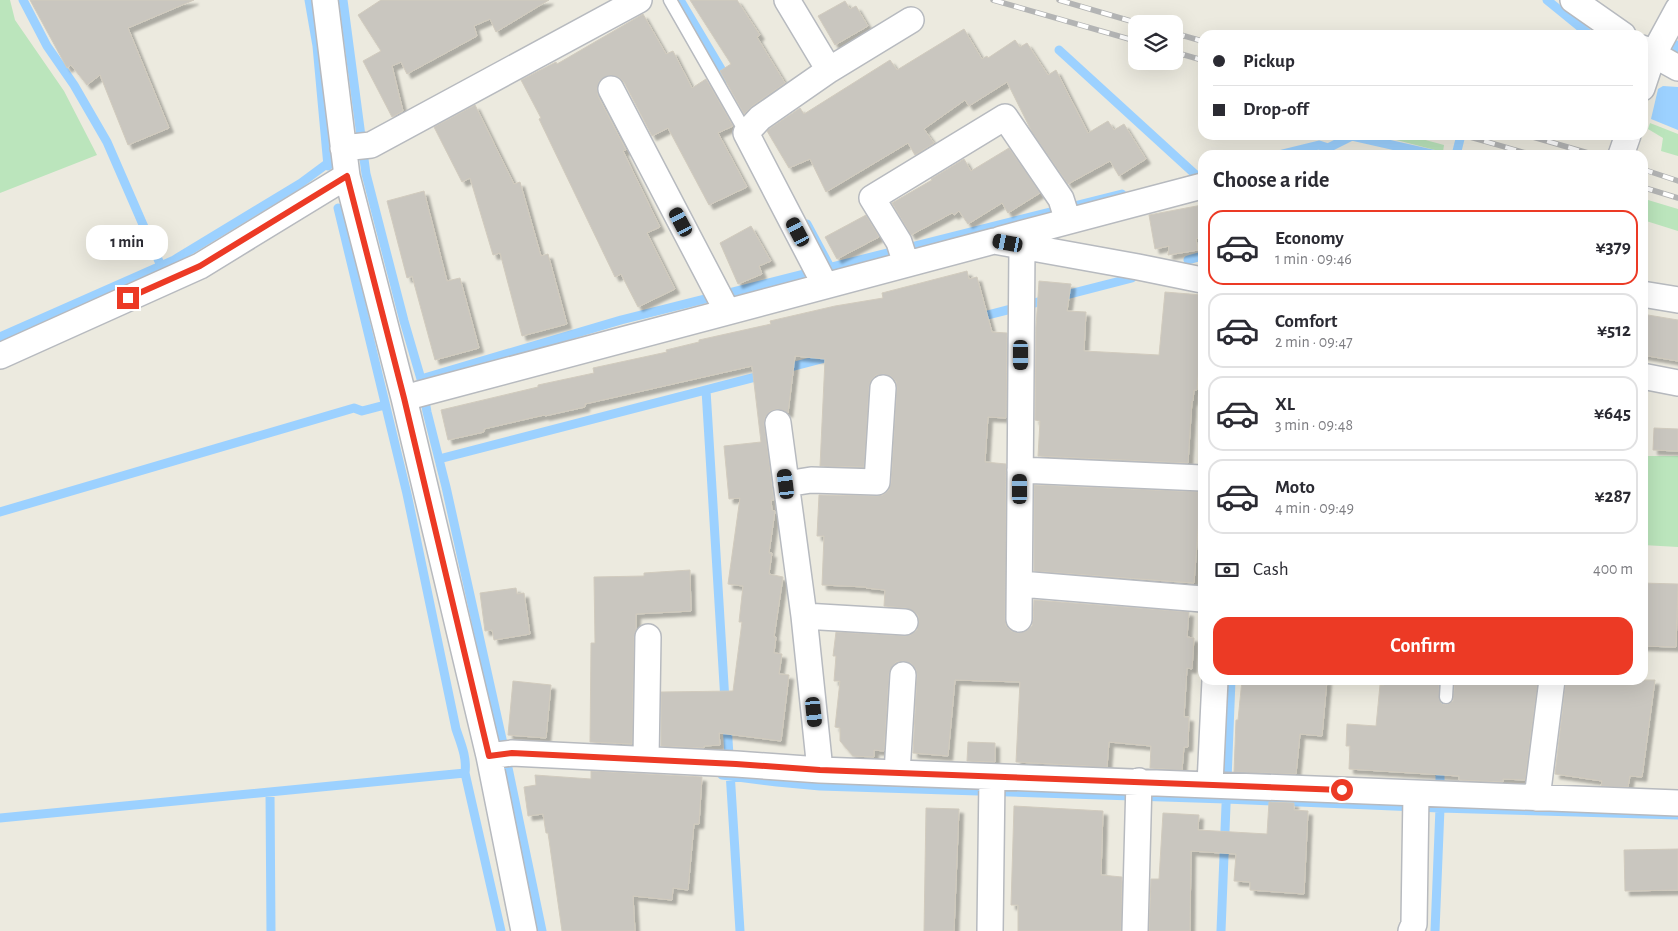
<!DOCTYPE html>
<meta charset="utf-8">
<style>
body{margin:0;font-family:"Alegreya Sans",sans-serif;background:#f2f2f3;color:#2b2b33;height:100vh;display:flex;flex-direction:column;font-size:19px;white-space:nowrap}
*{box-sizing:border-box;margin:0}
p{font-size:16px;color:#7c7c81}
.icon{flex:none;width:28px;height:28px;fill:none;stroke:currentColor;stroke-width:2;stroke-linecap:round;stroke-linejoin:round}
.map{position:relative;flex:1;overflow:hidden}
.sheet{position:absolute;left:1198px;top:150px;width:450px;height:535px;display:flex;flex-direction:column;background:#fff;border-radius:15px;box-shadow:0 5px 20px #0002}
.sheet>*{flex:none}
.banner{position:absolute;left:1198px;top:30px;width:450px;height:110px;border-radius:15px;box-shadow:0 5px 20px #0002;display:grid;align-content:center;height:110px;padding:0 15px;background:#fff}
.fabs{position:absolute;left:1128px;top:15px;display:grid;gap:10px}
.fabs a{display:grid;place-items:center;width:55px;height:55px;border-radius:10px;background:#fff;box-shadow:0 5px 20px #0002;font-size:25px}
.end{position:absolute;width:22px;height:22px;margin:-11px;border:6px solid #ec3a25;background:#fff;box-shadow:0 0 0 2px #fff}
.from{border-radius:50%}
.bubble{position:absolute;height:35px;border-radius:15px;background:#fff;box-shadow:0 5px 20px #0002;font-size:16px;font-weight:600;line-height:35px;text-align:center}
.car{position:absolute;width:15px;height:30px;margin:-15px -8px;border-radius:6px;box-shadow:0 0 4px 1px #0007;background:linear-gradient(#222 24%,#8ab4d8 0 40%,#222 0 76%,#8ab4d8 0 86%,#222 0)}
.banner b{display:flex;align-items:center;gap:18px;height:48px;font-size:19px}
.banner b+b{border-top:1px solid #e1e1e2}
.banner i{width:12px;height:12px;background:#2b2b33}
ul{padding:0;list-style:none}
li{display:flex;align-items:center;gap:15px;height:75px;margin:0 10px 8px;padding:0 5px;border:2px solid #e1e1e2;border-radius:15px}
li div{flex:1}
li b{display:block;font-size:19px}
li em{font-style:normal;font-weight:600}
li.active{border-color:#ec3a25}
li>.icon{width:45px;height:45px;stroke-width:1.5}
h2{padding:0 15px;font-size:22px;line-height:60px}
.pay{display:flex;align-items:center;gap:12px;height:55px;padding:0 15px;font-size:19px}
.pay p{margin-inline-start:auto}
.action{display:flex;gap:10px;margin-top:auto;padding:10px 15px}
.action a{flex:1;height:58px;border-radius:15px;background:#ec3a25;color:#fff;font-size:20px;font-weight:600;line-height:58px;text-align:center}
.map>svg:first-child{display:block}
.green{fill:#bbe5bc}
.water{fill:#9cd1ff}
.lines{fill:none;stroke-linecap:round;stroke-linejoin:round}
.stream{stroke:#9cd1ff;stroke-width:9}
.building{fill:#c9c6bf;stroke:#d1cbbe;filter:url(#shadow)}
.lane-casing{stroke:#b7babf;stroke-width:15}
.street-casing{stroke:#b7babf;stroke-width:28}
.lane{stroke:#fff;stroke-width:12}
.street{stroke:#fff;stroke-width:25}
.rail-casing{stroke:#b3b4b4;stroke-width:5.5}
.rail{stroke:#fff;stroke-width:4;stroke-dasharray:11;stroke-linecap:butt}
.route{stroke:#ec3a25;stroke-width:6}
</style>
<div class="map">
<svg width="1678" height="931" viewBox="0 0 1678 931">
<defs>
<filter id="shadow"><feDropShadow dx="4.5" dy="4.5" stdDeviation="1" flood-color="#0004"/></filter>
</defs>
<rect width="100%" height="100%" fill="#eceadf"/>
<!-- green -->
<path class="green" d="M0,0H10L15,20L64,91L97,155L0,193Z
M1650,123L1678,134V156L1661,151L1663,138L1648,129Z
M1377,135H1407L1444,145L1443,152Z
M1648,200L1678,209V231L1643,220V202Z
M1678,456V547L1643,545V456Z"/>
<!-- water -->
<path class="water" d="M1663,86L1678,87V130L1651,119L1658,89Z"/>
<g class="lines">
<!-- stream -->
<path class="stream" d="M23,0L47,46L74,85L107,142L161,266
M309,0L317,46L328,166
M343,0L366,174L404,321L421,379L427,412L446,487L502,739L542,931
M680,0L727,79
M1547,0L1590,35
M1676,48L1678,45
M1059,50L1197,176
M1278,155L1319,145L1328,148L1352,136L1436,155
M1456,155L1461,135
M338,208L407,494L456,729C461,744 467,757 465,773L501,931
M807,224L830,267
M1188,260L1202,256
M976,318L1132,278
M0,337L174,260L301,183L328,163
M783,369L833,356
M421,379L621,320L1122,194
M706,390L725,701
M439,459L763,375
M0,512L354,408L362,411L385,405
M1439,680V712
M727,724L740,931
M722,775L777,782L820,786L1226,799L1440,808V763
M270,792L271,931
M0,818L465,773
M1221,931L1231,680
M1435,931L1440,808L1678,815"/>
</g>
<!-- building -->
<path class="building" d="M30,0H194L128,28L169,128L128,145L100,75L87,85L71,65L67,68Z
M381,0H549L496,32L490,19L474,26L477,36L407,74L401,62L392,66L403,111L392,117L363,61L381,51L358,15Z
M690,0H737L760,35L757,37L785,83L752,106L744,114L720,71L731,64Z
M845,1L850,9L856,6L868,26L835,45L818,16Z
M643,14L666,54L673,51L692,88L706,79L733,126L718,133L747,187L709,205L668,128L652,136L624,82L619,77L611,75L604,77L599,81L597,88L598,96L626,150L623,151L660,227L647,233L675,289L638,307L621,274L615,277L539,119L541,118L521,80L556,62L557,64Z
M964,29L982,59L987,56L988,58L1015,40L1020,47L1027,43L1048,75L1056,70L1088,133L1108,121L1114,130L1124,124L1146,159L1119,176L1110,161L1068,184L1032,132L1007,82L969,106L965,100L924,129L934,143L915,155L908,143L826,192L810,159L789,168L767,131L769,129L800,108L804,114L890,60L897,70Z
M475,105L514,184L520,182L541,256L548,254L567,324L522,336L500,253L493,255L470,178L462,182L434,127Z
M1009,148L1040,193L1008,213L1002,203L968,224L959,211L954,215L952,213L911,235L892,203L932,180L931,179L964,159L971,171Z
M424,191L447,281L460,278L479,348L435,360L412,276L407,278L387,201Z
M1202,205V237L1196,239L1198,250L1168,255L1169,246L1155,249L1149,215Z
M866,215L879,237L837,259L825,237Z
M751,226L771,261L759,266L762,274L738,284L720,243Z
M967,271L969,279L977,277L992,332L1007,333L1006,418L988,417L985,462L1006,464L1005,619L1006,626L1011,631L1018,633L1026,631L1032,626L1033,620L1034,600L1189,612L1187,637L1194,638L1192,669L1187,668L1184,717H1189L1188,747H1184L1182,770L1150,768L1151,746L1109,742L1107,767L1016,762L1020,682L955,680L948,756L913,753L917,675L916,669L911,663L903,661L896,662L891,668L889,674L884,751L874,750V757L853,756L840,741V728L835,727L840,681H834L836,656H833L836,632L905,636L911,635L917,630L919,622L918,615L912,610L906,608L884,606L885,590L866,588V587L822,585L824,536H817L819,495L877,496L883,495L889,490L891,483L897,388L896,381L891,376L884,374L876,375L871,380L869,387L864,467L820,466L825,359L795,356L788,413L783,410L777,409L770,411L765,417L764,424L774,500H771L772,510L775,511L769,553H772L769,574L783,577L774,637H776L774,653L782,654L779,674L789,675L781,741L719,733L720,745L704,746V748L661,746V692L733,691L742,622H739L743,586L728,584L740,498L729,499L724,446L761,442L752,366L585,404V407L545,416L544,415L484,429V432L448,440L441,410L538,387V385L594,373L593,368L667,352L666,350L699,342V340L771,324L770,321L835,306L883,298L882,293Z
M1039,281L1071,284L1067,311L1086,312L1084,351L1159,355L1165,292L1202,295V332L1197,390H1194L1193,401H1192L1188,463L1038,456L1040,421L1035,420L1036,327Z
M1642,314L1678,320V361L1642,355Z
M1654,428L1678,429V451L1653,450Z
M1034,485L1201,492L1194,583L1034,571Z
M690,570L691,611L636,614V630L634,637L632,744L590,742L591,643H595L594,577L644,576V573Z
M1642,583L1678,584L1676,647L1642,646Z
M516,588L517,594L524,593L530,634L494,640L492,630L485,631L480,593Z
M1242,680H1327L1322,736L1300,734L1296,774L1234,772L1236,720H1238Z
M1384,680H1439V700L1442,704L1446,705L1453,701L1455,680H1538L1525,780L1503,779V782L1459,780V776L1349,769L1350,746H1346L1347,724L1376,726L1380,685H1384Z
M1566,680H1655L1642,777L1630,776L1628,787L1601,786L1602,781L1555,774Z
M513,681L551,685L546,738L508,735Z
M968,742L995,743V762L967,761Z
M591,771L702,777L699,824H694L688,890L673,888L672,900L633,896L635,931H562L548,833H546L543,814L528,816L524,787L536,785L535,775L591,779Z
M1269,802L1294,803V810L1308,811L1304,894L1250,890V882L1234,881L1236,854L1191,851L1190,931H1149L1151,879H1159L1163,813L1199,815L1198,830L1267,834Z
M1014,806L1103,811L1101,875L1122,877L1121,931H1018V905H1011Z
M926,808L959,809L954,931H924Z
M1678,849V890L1625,891L1624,850Z"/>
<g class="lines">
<defs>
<path id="lane" d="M670,0L746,133
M1446,697L1447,680"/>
<path id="street" d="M325,0L347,176L404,398L489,756L524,931
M787,0L829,70
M1573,0L1623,35
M1642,48L1678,68
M1642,88L1653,55L1678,9
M611,89L727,311
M343,148L371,145L639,0
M1621,155L1628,135
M1001,239L1202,186
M906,264L899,242L872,198L1005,117L1061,199L1068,221
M825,285L746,133L760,118L829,70L911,20
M1642,294L1678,300
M0,356L200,266L347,176
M1642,376L1678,383
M404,398L994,241L1138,267L1202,280
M778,423L804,616L820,770
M1020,470L1202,478
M786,484L811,480L877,482L883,388
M1020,584L1202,599
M804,616L905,622
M1019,619L1022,246
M489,756L512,753L736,764L820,770L1678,803
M646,759L648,637
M897,773L903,675
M1210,784L1215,680
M1537,798L1552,680
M990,931L992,777
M1135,931L1139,781
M1411,931L1414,924L1416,793"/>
</defs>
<!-- lane casing -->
<use href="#lane" class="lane-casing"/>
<!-- street casing -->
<use href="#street" class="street-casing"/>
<!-- lane -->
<use href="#lane" class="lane"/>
<!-- street -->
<use href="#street" class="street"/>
<defs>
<path id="rail" d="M993,0L1136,41
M1059,0L1141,24
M1174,33L1202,41
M1174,52L1202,60
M1463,135L1533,155
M1526,135L1595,155
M1642,169L1678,181
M1642,187L1678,198"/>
</defs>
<!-- rail casing -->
<use href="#rail" class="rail-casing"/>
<!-- rail -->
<use href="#rail" class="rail"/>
</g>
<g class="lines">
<!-- route -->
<path class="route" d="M128,298L200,266L347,176L404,398L489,756L512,753L736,764L820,770L1342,790"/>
</g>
</svg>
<div class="fabs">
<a><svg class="icon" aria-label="layers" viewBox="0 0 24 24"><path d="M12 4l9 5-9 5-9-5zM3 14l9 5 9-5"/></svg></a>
</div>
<i class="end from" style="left:1342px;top:790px"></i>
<i class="end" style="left:128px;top:298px"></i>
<div class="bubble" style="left:86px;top:225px;width:82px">1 min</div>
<i class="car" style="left:681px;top:222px;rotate:332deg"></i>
<i class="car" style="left:798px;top:232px;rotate:332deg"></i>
<i class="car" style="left:1008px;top:243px;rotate:281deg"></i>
<i class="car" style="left:1021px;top:355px;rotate:180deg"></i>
<i class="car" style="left:786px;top:484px;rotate:353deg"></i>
<i class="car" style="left:1020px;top:489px;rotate:0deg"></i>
<i class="car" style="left:814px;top:712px;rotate:174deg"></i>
<div class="banner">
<b><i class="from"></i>Pickup</b>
<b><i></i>Drop-off</b>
</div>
<section class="sheet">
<h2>Choose a ride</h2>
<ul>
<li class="active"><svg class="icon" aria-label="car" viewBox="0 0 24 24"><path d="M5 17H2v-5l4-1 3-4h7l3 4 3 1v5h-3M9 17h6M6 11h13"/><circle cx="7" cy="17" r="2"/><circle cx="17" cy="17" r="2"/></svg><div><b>Economy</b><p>1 min · 09:46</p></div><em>¥379</em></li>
<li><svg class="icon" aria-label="car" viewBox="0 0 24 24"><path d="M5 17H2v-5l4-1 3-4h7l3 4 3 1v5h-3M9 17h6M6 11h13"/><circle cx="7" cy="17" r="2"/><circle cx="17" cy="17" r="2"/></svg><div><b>Comfort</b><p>2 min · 09:47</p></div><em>¥512</em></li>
<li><svg class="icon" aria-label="car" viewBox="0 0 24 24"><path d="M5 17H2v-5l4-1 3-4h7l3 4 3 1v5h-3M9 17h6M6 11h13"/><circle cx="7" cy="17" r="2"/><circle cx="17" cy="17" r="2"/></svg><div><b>XL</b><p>3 min · 09:48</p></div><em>¥645</em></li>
<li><svg class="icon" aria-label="car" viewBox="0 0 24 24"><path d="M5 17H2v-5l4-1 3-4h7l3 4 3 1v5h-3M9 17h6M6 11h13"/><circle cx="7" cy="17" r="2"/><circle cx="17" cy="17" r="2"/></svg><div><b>Moto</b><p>4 min · 09:49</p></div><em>¥287</em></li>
</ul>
<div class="pay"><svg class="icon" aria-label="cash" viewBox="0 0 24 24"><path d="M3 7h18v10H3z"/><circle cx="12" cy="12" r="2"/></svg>Cash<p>400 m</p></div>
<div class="action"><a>Confirm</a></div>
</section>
</div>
